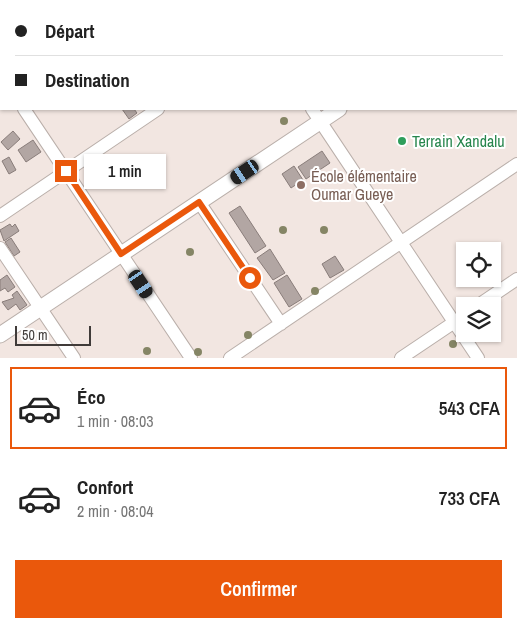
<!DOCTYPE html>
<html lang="fr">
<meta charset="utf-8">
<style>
body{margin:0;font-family:"Archivo Narrow",sans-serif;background:#f6f6f6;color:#222;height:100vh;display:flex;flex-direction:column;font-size:19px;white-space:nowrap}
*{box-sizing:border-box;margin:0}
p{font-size:16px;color:#767676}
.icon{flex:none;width:28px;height:28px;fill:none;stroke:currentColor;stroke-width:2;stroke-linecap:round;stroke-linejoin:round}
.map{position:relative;height:358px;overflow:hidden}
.side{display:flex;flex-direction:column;background:#fff;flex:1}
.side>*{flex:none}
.top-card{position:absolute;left:0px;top:0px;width:518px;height:110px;box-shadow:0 1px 4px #0004;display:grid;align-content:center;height:110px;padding:0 15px;background:#fff}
.controls{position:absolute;left:456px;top:242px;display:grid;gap:10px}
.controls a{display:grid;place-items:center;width:45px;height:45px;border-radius:0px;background:#fff;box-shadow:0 1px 4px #0004;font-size:25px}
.scale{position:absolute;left:15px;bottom:12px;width:76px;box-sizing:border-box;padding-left:5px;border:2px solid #403b39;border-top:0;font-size:14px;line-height:18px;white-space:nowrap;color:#403b39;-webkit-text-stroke:4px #fff;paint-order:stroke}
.end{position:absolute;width:22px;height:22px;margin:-11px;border:6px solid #ea580c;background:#fff;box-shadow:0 0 0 2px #fff}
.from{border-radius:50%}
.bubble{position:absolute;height:35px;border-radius:0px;background:#fff;box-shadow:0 1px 4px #0004;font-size:16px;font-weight:600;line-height:35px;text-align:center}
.car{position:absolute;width:15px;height:30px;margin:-15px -8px;border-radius:6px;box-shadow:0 0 4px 1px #0007;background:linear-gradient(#222 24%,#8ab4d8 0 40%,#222 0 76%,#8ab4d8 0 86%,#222 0)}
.top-card b{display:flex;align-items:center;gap:18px;height:48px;font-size:19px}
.top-card b+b{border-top:1px solid #e0e0e0}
.top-card i{width:12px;height:12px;background:#222}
ul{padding:9px 0 0;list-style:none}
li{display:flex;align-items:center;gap:15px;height:82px;margin:0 10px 8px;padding:0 5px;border:2px solid transparent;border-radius:0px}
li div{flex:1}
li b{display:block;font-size:19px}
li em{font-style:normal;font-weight:600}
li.current{border-color:#ea580c}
li>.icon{width:45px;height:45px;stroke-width:1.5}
.primary-button{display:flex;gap:10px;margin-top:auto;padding:10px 15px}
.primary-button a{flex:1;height:58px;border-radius:0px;background:#ea580c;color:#fff;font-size:20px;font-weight:600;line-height:58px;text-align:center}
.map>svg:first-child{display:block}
.building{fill:#b2a6a3;stroke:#897d7a}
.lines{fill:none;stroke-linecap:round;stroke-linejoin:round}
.minor-casing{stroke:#baafaa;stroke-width:14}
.major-casing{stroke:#baafaa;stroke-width:17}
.minor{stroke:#fff;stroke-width:12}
.major{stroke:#fff;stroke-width:15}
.tree{fill:#858565}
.route{stroke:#ea580c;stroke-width:6}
.leisure-dot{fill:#2e9e5b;stroke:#fff;stroke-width:2}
.education-dot{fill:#8d6e63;stroke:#fff;stroke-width:2}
.labels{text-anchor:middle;stroke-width:4;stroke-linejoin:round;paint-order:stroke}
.leisure-label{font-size:16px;fill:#27864d;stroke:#fff;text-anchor:start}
.education-label{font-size:16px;fill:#785e54;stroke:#fff;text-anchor:start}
</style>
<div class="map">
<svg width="517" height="358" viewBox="0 0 517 358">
<rect width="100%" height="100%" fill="#f2e6e1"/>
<!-- building -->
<path class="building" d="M122,109H134L137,113L129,119Z
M13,131L20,139L8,150L1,142Z
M33,140L41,152L26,162L18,150Z
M322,151L330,163L306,179L298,167Z
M9,157L16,170L9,174L2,161Z
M294,166L303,180L291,188L282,174Z
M240,206L266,246L255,253L229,213Z
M10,224L12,227L15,224L19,231L4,241L0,230Z
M11,238L20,252L14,256L5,242Z
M270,249L285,273L273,280L257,258Z
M335,256L344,270L330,278L322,264Z
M7,275L15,287L8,292L5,288L0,291V280Z
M287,275L302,299L289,307L274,283Z
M17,291L27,305L20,310L16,304L8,310L2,302L14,298L12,295Z"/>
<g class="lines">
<defs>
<path id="minor" d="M239,0L240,1
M149,1L151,0
M318,1L320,0
M0,73L1,74
M0,102L1,101
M24,109L191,358
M312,109L478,358
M199,202L281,324
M0,216L158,109
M0,248L74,358
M477,306L517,279
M230,358L517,164
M401,358L465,315"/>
<path id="major" d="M500,1L502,0
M0,335L339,109"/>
</defs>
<!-- minor casing -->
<use href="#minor" class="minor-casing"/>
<!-- major casing -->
<use href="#major" class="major-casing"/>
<!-- minor -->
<use href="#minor" class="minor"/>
<!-- major -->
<use href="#major" class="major"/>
</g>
<!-- trees -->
<g class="tree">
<circle cx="284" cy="121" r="4"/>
<circle cx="283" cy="230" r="4"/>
<circle cx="324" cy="230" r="4"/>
<circle cx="190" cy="252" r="4"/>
<circle cx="315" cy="291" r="4"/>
<circle cx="248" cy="335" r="4"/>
<circle cx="453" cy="344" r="4"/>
<circle cx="147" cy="351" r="4"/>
<circle cx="198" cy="352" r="4"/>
</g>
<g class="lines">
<!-- route -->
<path class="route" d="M66,171L121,254L199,202L250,278"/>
</g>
<!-- markers -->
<circle class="leisure-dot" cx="402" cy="141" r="5"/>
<circle class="education-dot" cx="301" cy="185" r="5"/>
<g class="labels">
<!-- leisure labels -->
<g class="leisure-label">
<text x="412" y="147">Terrain Xandalu</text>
</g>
<!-- education labels -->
<g class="education-label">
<text x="311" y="182">École élémentaire<tspan x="311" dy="18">Oumar Gueye</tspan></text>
</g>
</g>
</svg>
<div class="controls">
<a><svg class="icon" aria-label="locate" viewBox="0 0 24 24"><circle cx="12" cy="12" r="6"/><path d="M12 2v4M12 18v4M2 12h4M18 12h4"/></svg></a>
<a><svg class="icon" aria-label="layers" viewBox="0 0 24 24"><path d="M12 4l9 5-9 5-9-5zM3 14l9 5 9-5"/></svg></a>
</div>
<div class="scale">50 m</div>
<i class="end from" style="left:250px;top:278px"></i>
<i class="end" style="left:66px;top:171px"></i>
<div class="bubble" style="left:84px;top:154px;width:82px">1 min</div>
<i class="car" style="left:245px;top:172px;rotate:236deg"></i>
<i class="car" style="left:141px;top:284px;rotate:146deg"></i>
<div class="top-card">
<b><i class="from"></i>Départ</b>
<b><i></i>Destination</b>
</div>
</div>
<section class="side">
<ul>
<li class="current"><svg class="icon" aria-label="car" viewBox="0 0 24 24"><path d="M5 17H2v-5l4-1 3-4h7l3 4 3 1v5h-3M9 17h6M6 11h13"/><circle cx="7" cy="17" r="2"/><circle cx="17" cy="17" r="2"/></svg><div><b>Éco</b><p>1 min · 08:03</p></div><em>543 CFA</em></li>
<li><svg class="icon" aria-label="car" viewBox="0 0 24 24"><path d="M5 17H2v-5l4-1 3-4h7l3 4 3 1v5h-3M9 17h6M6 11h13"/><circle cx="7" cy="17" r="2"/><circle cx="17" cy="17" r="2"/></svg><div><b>Confort</b><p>2 min · 08:04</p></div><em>733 CFA</em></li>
</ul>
<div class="primary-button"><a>Confirmer</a></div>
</section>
